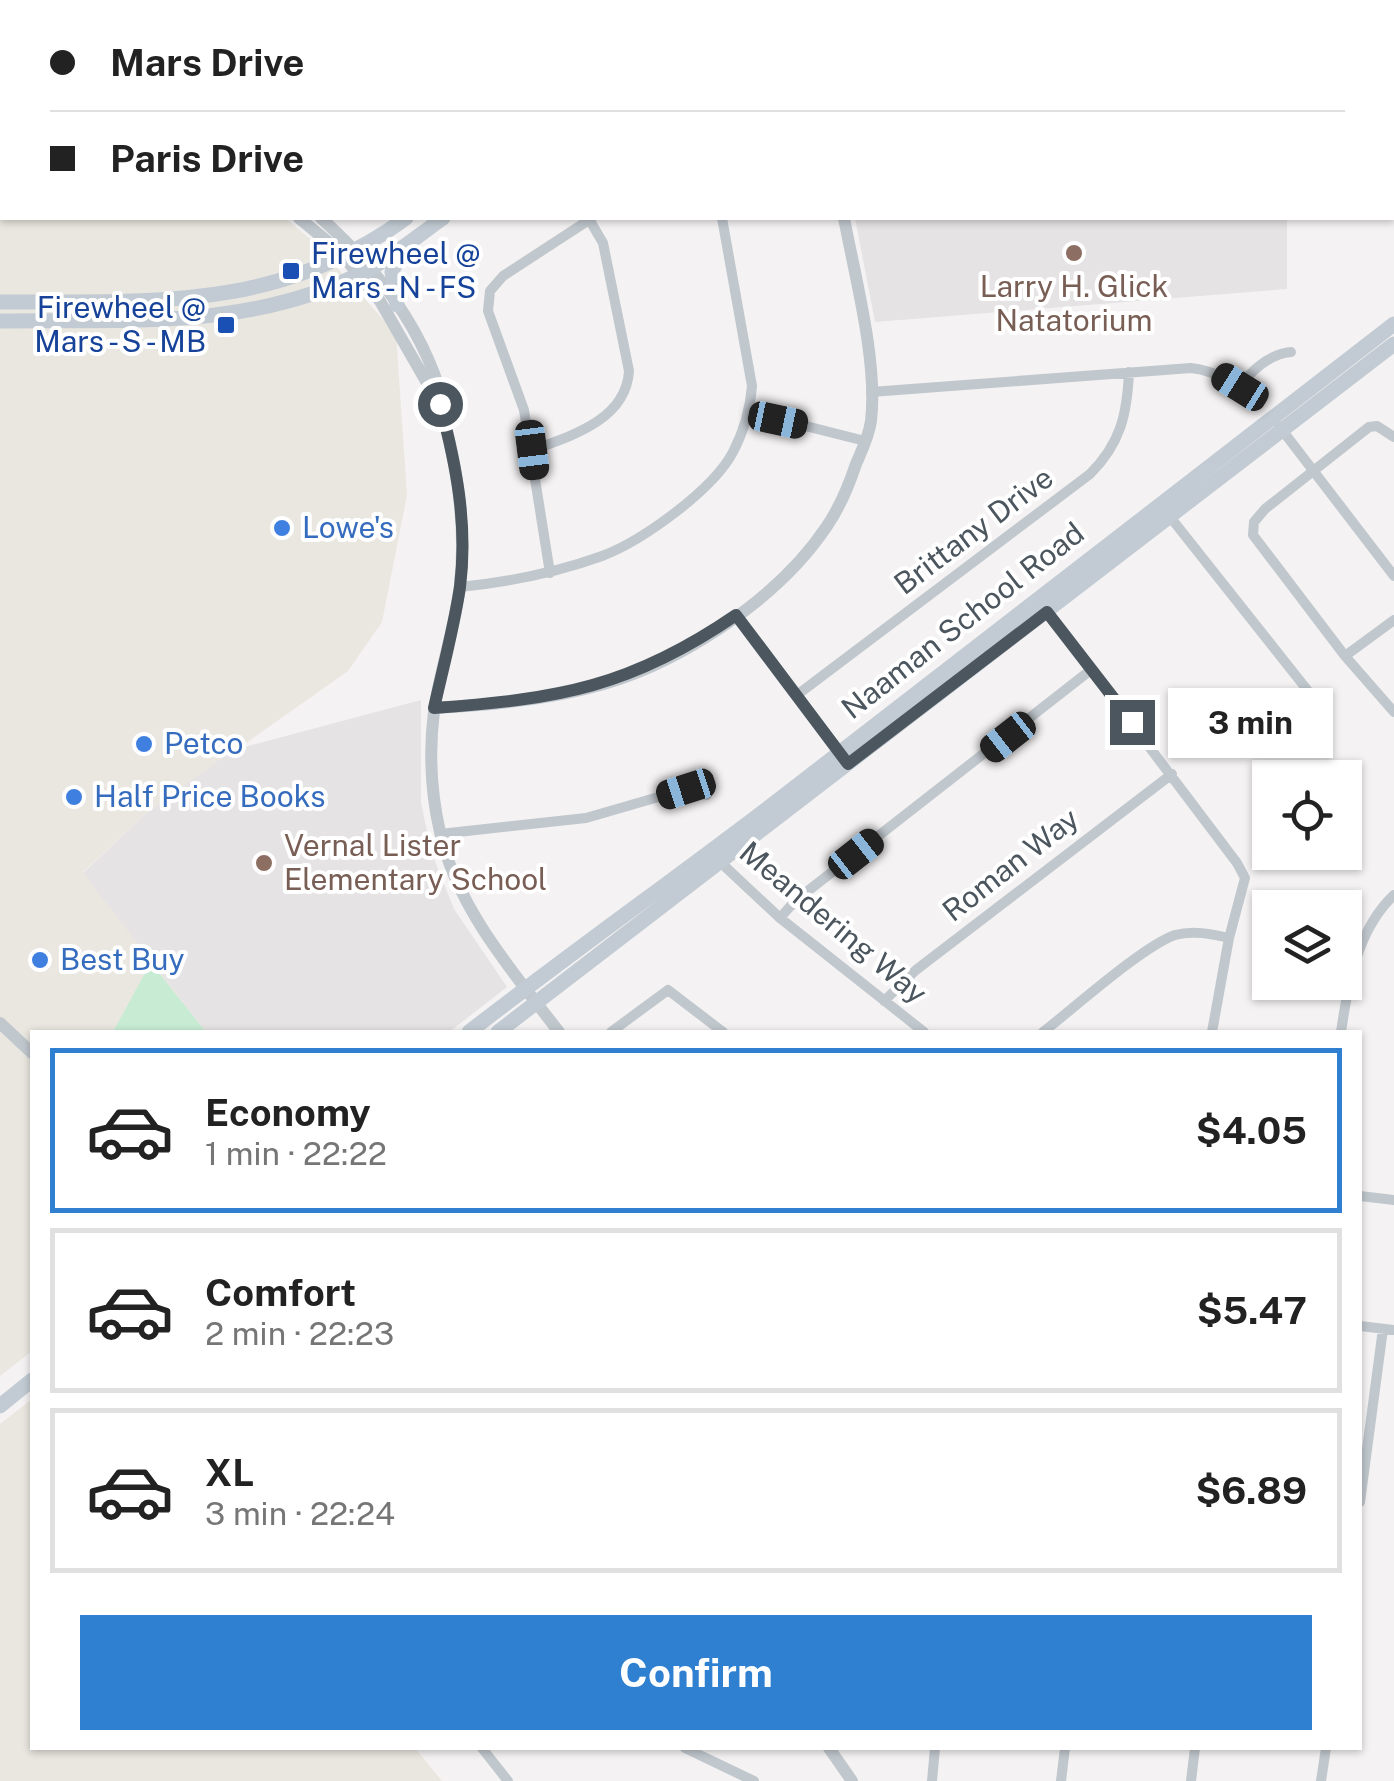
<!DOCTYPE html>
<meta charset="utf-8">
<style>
body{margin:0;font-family:"Public Sans",sans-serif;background:#f2f2f2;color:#222;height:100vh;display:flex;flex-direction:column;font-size:38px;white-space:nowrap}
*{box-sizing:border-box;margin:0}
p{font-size:32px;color:#767676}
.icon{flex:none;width:55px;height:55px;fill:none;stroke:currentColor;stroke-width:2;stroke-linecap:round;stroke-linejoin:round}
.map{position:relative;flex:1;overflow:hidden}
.drawer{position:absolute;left:30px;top:1030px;width:1332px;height:720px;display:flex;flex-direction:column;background:#fff;border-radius:0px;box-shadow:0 2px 8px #0004}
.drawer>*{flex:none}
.hud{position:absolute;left:0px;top:0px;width:1395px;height:220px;box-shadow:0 2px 8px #0004;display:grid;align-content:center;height:220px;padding:0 50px;background:#fff}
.tools{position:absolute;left:1252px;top:760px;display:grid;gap:20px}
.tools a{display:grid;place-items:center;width:110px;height:110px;border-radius:0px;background:#fff;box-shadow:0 2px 8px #0004;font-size:50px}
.end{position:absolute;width:45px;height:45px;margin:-22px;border:12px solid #4c565e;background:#fff;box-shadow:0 0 0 5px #fff}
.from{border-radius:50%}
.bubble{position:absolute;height:70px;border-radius:0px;background:#fff;box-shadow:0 2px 8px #0004;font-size:32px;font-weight:700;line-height:70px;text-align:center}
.car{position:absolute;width:30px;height:60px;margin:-30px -15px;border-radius:12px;box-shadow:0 0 8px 2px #0007;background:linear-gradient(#222 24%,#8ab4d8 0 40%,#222 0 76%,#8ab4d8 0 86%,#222 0)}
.hud b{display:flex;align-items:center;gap:35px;height:95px;font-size:38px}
.hud b+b{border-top:2px solid #e0e0e0}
.hud i{width:25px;height:25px;background:#222}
ul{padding:18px 0 0;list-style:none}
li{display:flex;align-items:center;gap:30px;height:165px;margin:0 20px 15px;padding:0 30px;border:5px solid #e0e0e0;border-radius:0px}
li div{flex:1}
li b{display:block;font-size:38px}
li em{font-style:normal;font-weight:700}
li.on{border-color:#2f80d1}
li>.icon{width:90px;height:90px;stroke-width:1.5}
.cta{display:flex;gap:20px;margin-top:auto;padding:20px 50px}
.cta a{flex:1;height:115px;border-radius:0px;background:#2f80d1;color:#fff;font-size:40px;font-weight:700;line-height:115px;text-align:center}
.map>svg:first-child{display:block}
.commercial{fill:#eae7e0}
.education{fill:#e5e3e4}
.green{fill:#c7ecd3}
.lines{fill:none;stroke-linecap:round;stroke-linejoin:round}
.minor{stroke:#c0c7cd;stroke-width:10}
.tertiary{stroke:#c0c7cd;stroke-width:12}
.secondary{stroke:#c2cbd3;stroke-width:15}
.route{stroke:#4c565e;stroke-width:12}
.education-dot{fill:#8d6e63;stroke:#fff;stroke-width:4}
.transit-dot{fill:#1a4fb4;stroke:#fff;stroke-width:4}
.shop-dot{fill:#3f7fe0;stroke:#fff;stroke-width:4}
.labels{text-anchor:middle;stroke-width:8;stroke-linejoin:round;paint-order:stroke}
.transit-label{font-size:30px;fill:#164399;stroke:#fff;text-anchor:start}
.education-label{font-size:30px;fill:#785e54;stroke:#fff}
.shop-label{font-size:30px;fill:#366cbe;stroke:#fff;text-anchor:start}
.street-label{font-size:30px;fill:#4c565e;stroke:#fff}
</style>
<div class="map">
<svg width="1394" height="1781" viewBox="0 0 1394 1781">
<rect width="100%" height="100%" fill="#f4f2f2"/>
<!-- commercial -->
<path class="commercial" d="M0,0L32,2H2V218H285L315,243L396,334L407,495L382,622L348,671L144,815L83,872L206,1032H32V1351L0,1376Z
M32,1399V1748H415L442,1781H0V1424Z"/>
<!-- education -->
<path class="education" d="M855,218H1287V289L875,322Z
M421,700V803L432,854L454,909L507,987L449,1032H206L83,873L144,815L233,750Z"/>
<!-- green -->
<path class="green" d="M151,962V963L206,1032H113Z"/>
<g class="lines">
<!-- minor -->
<path class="minor" d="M309,0L311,2
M557,0V2
M130,2L132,0
M265,2L267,0
M346,2L350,0
M401,2L405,0
M1239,387C1252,370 1270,354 1291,352
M871,392L1191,368C1215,371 1234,381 1250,399
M750,412L865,441
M1279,426L1394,576
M1394,437L1377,426L1369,427L1265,509L1254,522L1253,535L1345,656L1394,712
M532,450C571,436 626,420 629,371L603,243L589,219
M1167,513L1316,701
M550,573L524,410L488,311L490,291L503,276L592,218
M460,587C509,582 555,573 602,556C642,541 713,490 733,452C744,431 750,410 752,386L722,218
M1045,609L1237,863L1245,878L1229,938L1212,1032
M736,615L842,755
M1345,656L1394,620
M797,695L1090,474C1121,443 1127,414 1129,372
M440,834L586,818L686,789L707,795
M718,860L780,918L924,1032
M780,918L795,901L1092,669
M884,1001L916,970L1172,774
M611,1032L668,990L723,1032
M1043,1032C1073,1009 1143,946 1175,935C1193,930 1212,934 1229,938
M1341,1032C1348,984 1357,930 1394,895
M1360,1196L1394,1200
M1360,1326L1394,1330
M1360,1502L1383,1329
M482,1748L508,1781
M685,1748L754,1781
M932,1781L935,1748
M1061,1781L1065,1748
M1191,1781L1195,1748
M1321,1781L1326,1748"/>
<!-- tertiary -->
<path class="tertiary" d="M50,0L53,2
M299,218L339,251L380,301L438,402
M321,218C369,261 412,314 435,376C440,390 440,406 444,420C459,475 466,529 460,585C455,628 440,669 434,711C429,751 431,793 440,832C457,908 513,972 559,1032
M434,708C485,705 536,701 585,689C673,669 777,601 827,526C840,507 849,485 856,464C862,450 869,436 871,421C878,362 855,277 844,218
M0,1023L32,1053
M829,1748L852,1781"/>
<!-- secondary -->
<path class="secondary" d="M773,2L779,0
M837,2L844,0
M0,302C150,301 278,312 406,218
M397,305L392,272L403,247
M0,321C126,319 252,331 368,270C394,256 419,235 443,218
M469,1032C568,955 671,882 772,805C980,646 1187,485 1394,324
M498,1032L1394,344
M0,1406L32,1380"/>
</g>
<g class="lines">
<!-- route -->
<path class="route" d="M440,404C456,464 468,524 460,587C454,627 443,668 434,708C559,699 631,687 736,615L848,764L1047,612L1132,722"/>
</g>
<!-- markers -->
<g class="education-dot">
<circle cx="1074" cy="253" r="10"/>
<circle cx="264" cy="863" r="10"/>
</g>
<g class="transit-dot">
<rect x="281" y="261" width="20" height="20" rx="5"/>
<rect x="216" y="315" width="20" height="20" rx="5"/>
</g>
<g class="shop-dot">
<circle cx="282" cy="528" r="10"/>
<circle cx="144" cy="744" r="10"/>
<circle cx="74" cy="797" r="10"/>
<circle cx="40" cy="960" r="10"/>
</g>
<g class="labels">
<!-- transit labels -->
<g class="transit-label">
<text x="311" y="264">Firewheel @<tspan x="311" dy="34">Mars - N - FS</tspan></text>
<text x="206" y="318" text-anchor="end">Firewheel @<tspan x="206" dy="34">Mars - S - MB</tspan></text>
</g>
<!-- education labels -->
<g class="education-label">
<text x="1074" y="297">Larry H. Glick<tspan x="1074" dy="34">Natatorium</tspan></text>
<text x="284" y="856" text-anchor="start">Vernal Lister<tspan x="284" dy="34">Elementary School</tspan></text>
</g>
<!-- shop labels -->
<g class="shop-label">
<text x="302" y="538">Lowe's</text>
<text x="164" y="754">Petco</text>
<text x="94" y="807">Half Price Books</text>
<text x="60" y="970">Best Buy</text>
</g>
<!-- street labels -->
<g class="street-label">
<text transform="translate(974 531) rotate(-37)" y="10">Brittany Drive</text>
<text transform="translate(963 621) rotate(-38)" y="10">Naaman School Road</text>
<text transform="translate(1011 865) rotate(-38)" y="10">Roman Way</text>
<text transform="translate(833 923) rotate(40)" y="10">Meandering Way</text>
</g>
</g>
</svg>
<div class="tools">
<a><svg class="icon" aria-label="locate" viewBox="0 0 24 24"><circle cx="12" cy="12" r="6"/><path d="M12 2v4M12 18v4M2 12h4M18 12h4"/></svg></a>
<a><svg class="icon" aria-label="layers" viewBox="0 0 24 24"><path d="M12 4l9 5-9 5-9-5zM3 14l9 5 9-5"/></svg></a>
</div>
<i class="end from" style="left:440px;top:404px"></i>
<i class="end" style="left:1132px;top:722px"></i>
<div class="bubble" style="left:1168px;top:688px;width:165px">3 min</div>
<i class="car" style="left:1240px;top:387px;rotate:302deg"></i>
<i class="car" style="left:778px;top:420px;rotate:102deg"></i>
<i class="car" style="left:532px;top:450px;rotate:173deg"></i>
<i class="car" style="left:1008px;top:737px;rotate:232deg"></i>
<i class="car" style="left:686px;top:789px;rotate:252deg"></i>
<i class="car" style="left:856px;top:854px;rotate:52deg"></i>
<div class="hud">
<b><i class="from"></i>Mars Drive</b>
<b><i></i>Paris Drive</b>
</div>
<section class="drawer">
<ul>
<li class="on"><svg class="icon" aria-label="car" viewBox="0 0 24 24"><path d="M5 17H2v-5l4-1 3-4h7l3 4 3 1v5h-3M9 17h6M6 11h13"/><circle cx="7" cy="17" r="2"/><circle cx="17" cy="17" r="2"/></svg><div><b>Economy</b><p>1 min · 22:22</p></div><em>$4.05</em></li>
<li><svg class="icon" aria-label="car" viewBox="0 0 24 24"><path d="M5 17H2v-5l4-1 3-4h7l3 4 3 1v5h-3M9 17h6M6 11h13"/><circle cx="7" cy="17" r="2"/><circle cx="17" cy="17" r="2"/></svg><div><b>Comfort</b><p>2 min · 22:23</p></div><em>$5.47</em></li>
<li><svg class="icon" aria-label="car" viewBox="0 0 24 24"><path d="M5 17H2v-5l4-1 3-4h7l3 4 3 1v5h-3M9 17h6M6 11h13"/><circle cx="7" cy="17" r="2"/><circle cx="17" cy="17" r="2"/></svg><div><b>XL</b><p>3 min · 22:24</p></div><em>$6.89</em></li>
</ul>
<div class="cta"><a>Confirm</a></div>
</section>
</div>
